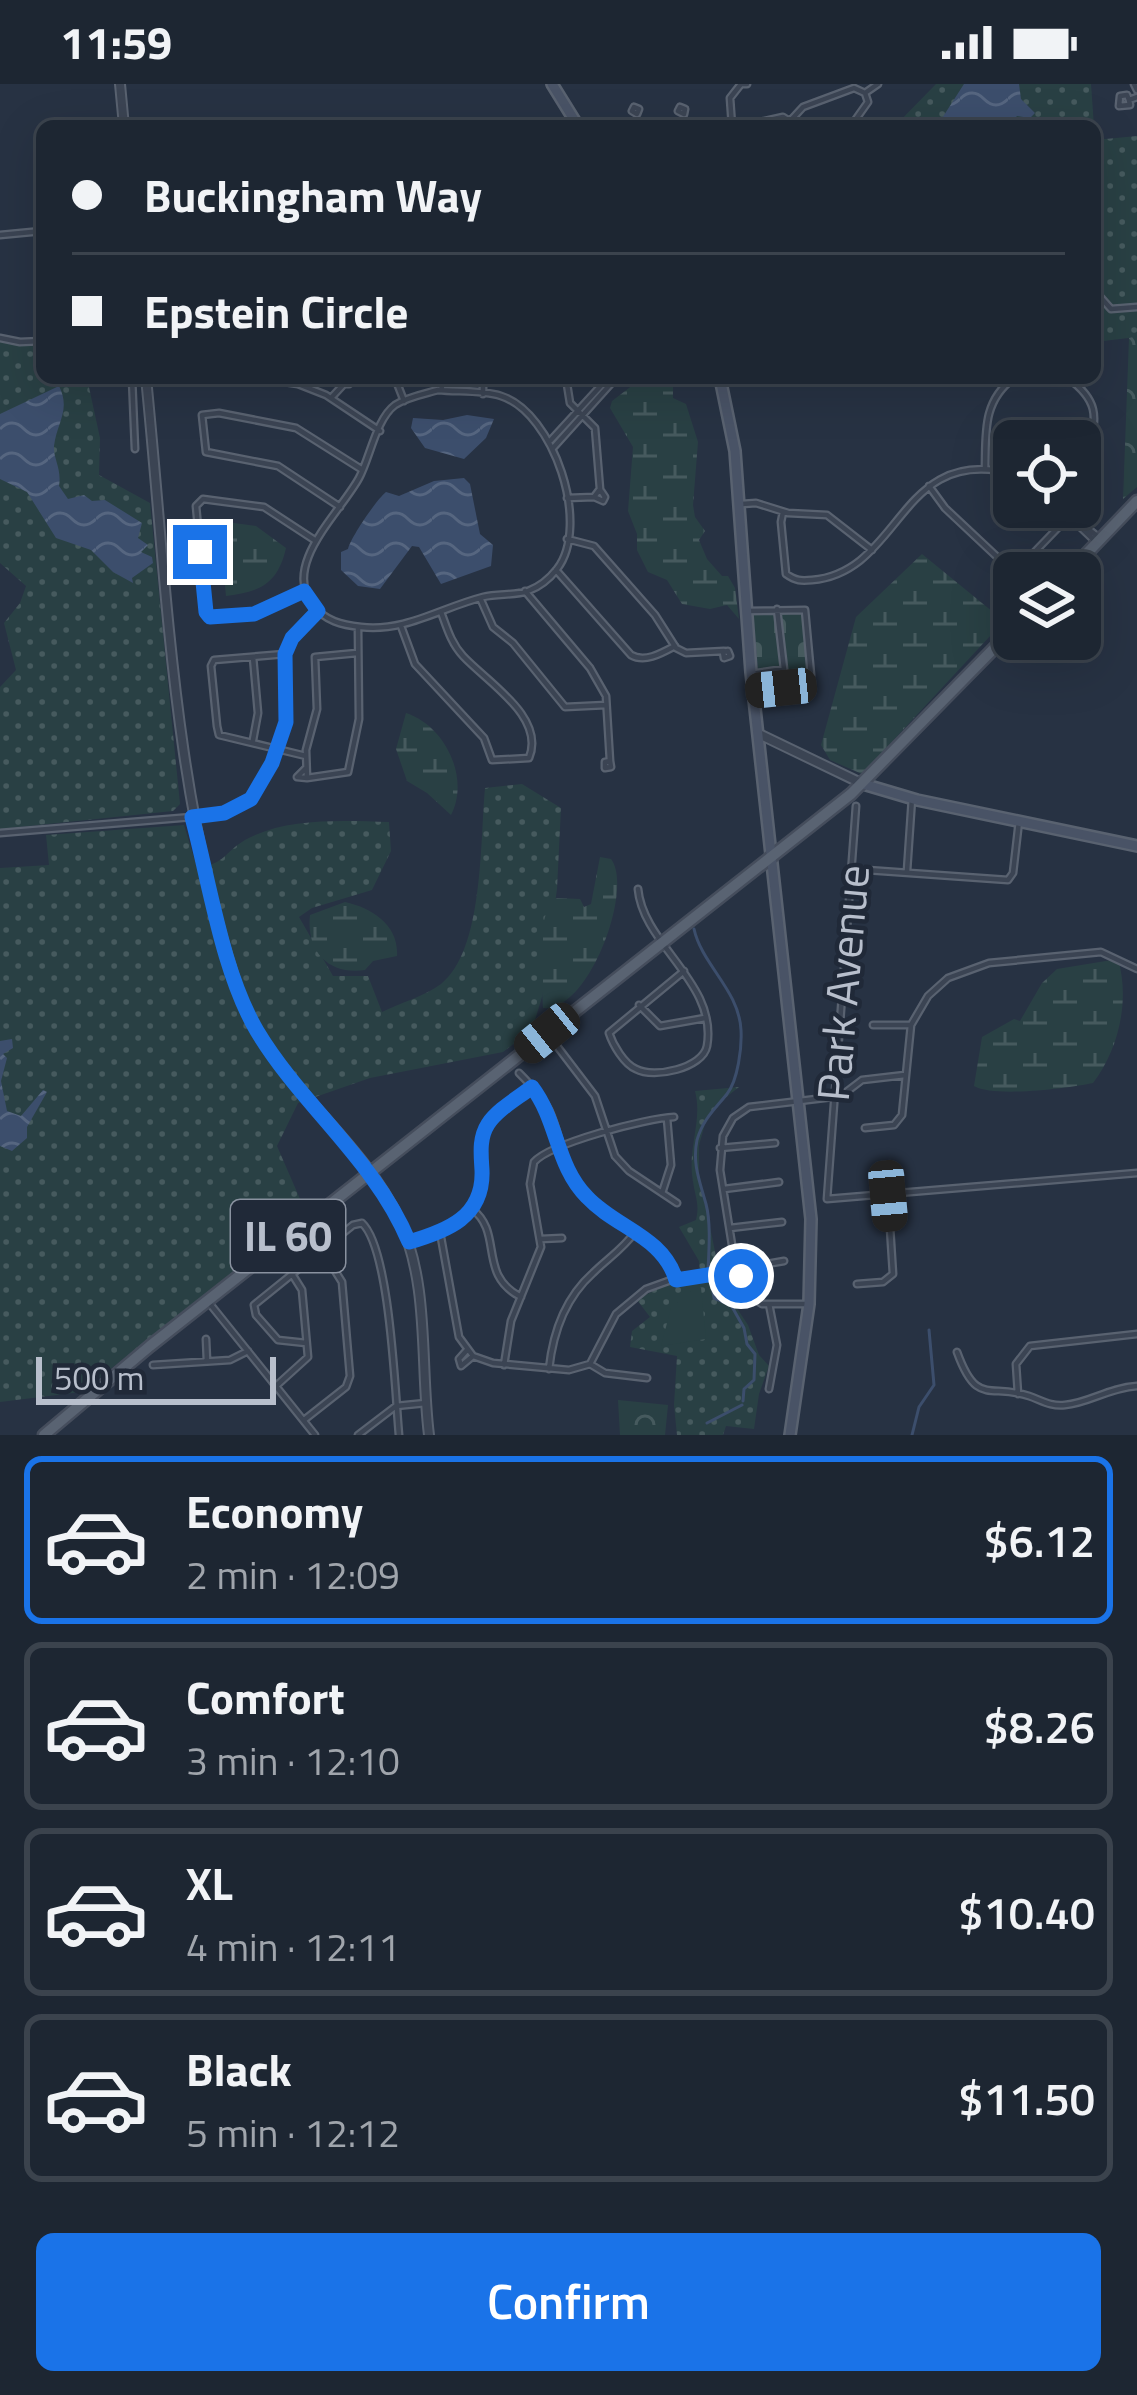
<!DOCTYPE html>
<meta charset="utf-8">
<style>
body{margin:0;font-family:"Titillium Web",sans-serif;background:#252e3a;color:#f1f3f6;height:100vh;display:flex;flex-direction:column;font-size:45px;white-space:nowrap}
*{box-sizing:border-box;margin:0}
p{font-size:39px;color:#a0a5ac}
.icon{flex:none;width:66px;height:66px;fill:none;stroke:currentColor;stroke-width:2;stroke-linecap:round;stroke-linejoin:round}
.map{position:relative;height:1351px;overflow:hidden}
.details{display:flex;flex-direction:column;background:#1d2632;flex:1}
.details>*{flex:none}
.banner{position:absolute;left:36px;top:36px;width:1065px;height:264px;border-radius:18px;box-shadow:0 12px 48px #0002,0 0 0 3px #3b434d;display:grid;align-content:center;height:264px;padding:0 36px;background:#1d2632}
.tools{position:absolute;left:993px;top:336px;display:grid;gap:24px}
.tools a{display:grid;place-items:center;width:108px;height:108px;border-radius:18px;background:#1d2632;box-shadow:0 12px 48px #0002,0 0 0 3px #3b434d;font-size:60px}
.scale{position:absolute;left:36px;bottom:30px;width:240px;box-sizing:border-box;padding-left:12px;border:6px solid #b8bfcc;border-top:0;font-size:33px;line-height:42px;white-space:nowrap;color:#b8bfcc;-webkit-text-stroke:9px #202938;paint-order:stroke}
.end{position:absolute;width:54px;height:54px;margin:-27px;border:15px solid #1a73e8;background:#fff;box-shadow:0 0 0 6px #fff}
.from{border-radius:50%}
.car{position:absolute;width:36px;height:72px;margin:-36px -18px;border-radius:15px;box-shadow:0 0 9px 3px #0007;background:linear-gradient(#222 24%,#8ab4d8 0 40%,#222 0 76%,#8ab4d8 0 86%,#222 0)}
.banner b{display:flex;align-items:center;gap:42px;height:114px;font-size:45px}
.banner b+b{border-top:3px solid #3b434d}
.banner i{width:30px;height:30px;background:#f1f3f6}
ul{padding:21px 0 0;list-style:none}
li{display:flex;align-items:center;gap:36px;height:168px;margin:0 24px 18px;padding:0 12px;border:6px solid #3b434d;border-radius:18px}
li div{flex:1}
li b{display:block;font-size:45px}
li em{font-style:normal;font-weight:600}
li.selected{border-color:#1a73e8}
li>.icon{width:108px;height:108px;stroke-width:1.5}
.button{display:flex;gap:24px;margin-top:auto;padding:24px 36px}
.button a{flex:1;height:138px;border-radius:18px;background:#1a73e8;color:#fff;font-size:48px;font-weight:600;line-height:138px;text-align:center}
.status{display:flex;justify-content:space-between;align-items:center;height:84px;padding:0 60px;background:#1d2632;direction:ltr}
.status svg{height:33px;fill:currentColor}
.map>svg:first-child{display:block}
.green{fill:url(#green-dots)}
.forest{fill:url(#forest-crowns)}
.wetland{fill:url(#wetland-marsh)}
.cemetery{fill:url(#cemetery-stones)}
.pitch{fill:#294044}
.water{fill:url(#water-waves)}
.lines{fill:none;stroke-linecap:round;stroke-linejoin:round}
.stream{stroke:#3c4e6c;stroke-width:3}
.minor-casing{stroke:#596270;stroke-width:9}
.tertiary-casing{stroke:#596270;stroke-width:12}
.secondary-casing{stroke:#596270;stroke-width:14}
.primary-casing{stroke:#454d5c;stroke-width:15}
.minor{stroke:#3b4453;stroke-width:4.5}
.tertiary{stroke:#3b4453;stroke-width:8}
.secondary{stroke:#495366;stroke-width:9}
.primary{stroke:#596372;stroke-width:10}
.route{stroke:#1a73e8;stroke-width:15}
.labels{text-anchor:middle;stroke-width:9;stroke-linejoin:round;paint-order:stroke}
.shield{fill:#202938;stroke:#8a92a0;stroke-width:3}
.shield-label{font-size:42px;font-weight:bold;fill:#b8bfcc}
.street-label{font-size:45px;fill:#b8bfcc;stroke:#202938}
</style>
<div class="status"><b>11:59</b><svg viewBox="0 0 49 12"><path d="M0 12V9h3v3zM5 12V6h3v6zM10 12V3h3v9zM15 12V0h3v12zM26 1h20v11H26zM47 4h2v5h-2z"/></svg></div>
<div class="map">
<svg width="1137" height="1351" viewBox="0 0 1137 1351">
<defs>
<pattern id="green-dots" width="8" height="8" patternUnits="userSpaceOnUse" patternTransform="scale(3)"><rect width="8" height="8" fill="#294044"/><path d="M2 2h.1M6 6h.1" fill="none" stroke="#465a5e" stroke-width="1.8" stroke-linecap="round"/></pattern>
<pattern id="forest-crowns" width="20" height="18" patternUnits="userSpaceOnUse" patternTransform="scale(3)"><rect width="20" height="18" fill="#294044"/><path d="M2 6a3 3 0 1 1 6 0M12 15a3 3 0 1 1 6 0" fill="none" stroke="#465a5e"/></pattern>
<pattern id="wetland-marsh" width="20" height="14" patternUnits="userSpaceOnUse" patternTransform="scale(3)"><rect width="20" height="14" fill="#294044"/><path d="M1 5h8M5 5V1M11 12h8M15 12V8" fill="none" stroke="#465a5e"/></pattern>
<pattern id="cemetery-stones" width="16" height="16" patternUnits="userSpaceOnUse" patternTransform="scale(3)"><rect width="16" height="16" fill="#294044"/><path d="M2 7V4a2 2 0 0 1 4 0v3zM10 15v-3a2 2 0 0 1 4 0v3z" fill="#465a5e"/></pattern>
<pattern id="water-waves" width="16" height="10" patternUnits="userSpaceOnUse" patternTransform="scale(3)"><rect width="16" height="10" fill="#3c4e6c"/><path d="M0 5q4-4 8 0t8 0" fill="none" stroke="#566680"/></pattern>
</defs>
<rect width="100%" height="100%" fill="#273243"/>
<!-- green -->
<path class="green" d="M936,0H1091L1094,42H895Z
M1137,52V253L1095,258V56Z
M0,255L24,261L42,260V294H87L100,354L99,391L150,419L180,720L173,727L0,745V603L16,586L4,539L20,519L26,502L0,479Z
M522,700L561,724L557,805L542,913L532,946L503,968L370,994L298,1019L277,1062L307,1131L81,1308L0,1318V784L49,781L46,751L184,741L197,784C227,779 223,769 245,756C287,733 343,737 389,738L391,767L372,806L312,824L299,833L333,892H368L382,928C400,919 425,912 441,900C484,866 480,756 485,704Z
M739,1003L715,1022L705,1040L699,1061V1089L722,1202L748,1241L759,1271L769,1282L759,1310L754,1345L726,1342L723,1351H677L674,1321L677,1272L630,1263L632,1247L650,1233L637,1216L660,1203L700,1195L699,1177L679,1143L696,1136C700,1120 695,1113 693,1097C687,1064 703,1037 695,1007Z"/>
<!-- forest -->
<path class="forest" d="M1137,252V403L1123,415L1129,254Z
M618,1316L668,1321L665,1351H620Z"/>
<!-- wetland -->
<path class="wetland" d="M642,294H673V314L686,320L698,358L693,421L695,433L705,447L699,456L707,475L722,492H728L735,504L739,535L727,521L710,525L682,520L667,496L648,488L637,466V450L628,427L633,363L610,324L612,317Z
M219,437L256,442L286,464C278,499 261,508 226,512Z
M922,470L1004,537L862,690L830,676L821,661L856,533Z
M406,629C446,642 470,695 451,731L427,709L407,697L396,665Z
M600,773L611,775C634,804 589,929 543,924L539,854L549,819L557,814L580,815L584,823L591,820Z
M345,818C372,824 399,841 397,872L373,877L365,886C329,891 306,868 310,831Z
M1118,875C1130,916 1119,965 1093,999C1069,1004 995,1014 974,1002L982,953L1014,935L1020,937L1042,899L1057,885Z"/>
<!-- cemetery -->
<path class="cemetery" d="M803,525L809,595L759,600L753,529Z"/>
<!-- pitch -->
<path class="pitch" d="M697,1202L701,1204L706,1255L661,1262L671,1224Z"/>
<!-- water -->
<path class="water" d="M964,0H1019L1021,15L1035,29L1030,34L1017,32L1007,42H937Z
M59,302C71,326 57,338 54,362C53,374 62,385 59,402L68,415L84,411L92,417L105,416L142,439L138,454L148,461L141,468L152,473L153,479L132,494L133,499L113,488L91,466L56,454L27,408L0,395V330Z
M467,331L494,335L486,354L464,375L425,364L411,344L413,334L443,336Z
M464,394L470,400L480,450L493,461L491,482L441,500L419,463L412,462L380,505L358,502L341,486V468L348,465C351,453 377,415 386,408L399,412L434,397Z
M12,955L13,964L3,970L7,974L1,997L7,1027L21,1032L43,1006L47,1008L27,1043V1054L12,1067L0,1062V957Z"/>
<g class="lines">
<!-- stream -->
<path class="stream" d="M694,845C702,881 739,906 741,946C742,963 738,996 727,1010C715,1025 703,1035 697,1056C692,1080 700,1098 706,1120C711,1139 709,1166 708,1186
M711,1196L714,1214L731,1221L744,1244L747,1260L755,1270L754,1296L744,1305L743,1317
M707,1339L742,1321
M912,1351L919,1323L934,1301L929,1246"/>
<defs>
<path id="minor" d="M1134,0L1137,6
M865,9L878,0
M1129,16L1127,11L1120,12L1119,22L1130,21L1129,16L1137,13
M634,23L639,25L637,30L632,27Z
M680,23L685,25L684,30L678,27Z
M791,36L803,23L854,4L865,9L868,18L851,42
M626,42H651
M732,42L730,14L741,0H747
M741,42L783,33L797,42
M0,151L42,147
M1095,207L1111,225L1137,223
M0,254L20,258L42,257
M132,294L135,365
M257,294L298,300L326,311L380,347
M343,294L344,300H349
M395,294L404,317
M441,294L442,306
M566,294L570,319L595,344L600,405L594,413L567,414
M1068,294C1109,324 1090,343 1087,382C1085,397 1087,407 1080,421
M438,306C458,308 482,306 501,312C554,329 591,441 557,485C550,494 539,503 528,507C514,512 498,509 483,513C440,524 406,548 361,543C342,541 325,537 313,521C281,481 340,429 359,394C370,374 376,335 395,321C407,313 424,310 438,306Z
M483,310V294
M331,314L344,300
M1041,341L1049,350L1072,357
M551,356L608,294
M1080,360L1092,363
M553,364L616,294
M985,385C986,350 982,317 1014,294
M929,402L945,424L1010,485L1023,480L1078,423
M594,413L603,417L605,413L601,407
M742,420L756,419L788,429L827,431L872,466
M340,423L278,382L206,368L202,331L219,329L296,344L361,385
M783,428L781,438L786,490C796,497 801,497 812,496C903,488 898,359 1014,390
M1074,437L1071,431L1097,452
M1074,437L1096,458
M567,455L594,462L655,531L676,564L686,569L724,567
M556,486L631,571C645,579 662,569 675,562
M304,507L265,527L210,533L206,528L196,422L203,415L264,423L316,457
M525,507L590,584L606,612L610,677
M481,516L493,543L513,559L565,623L606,621
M746,527L805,526L811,591L797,594L789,603L755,606
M401,542L415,580L484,654L492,676L529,674C546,633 487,598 463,572C451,559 447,544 441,528
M728,567L730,572L724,574L723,568Z
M357,569L315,573L317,625L306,666L307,694L348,688L359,635L358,543
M285,570L214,576L211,582L217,642L219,651L306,672
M253,573L258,629L253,656
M751,590L784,585L777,525
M610,677L611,683L605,684V678Z
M305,685L297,693L307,694
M856,722L827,1115L1137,1089
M0,749L192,733L243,722L272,679L286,638L284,579L288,563L317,528
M853,785L1008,796L1013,789L1019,737
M907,787L912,714
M638,805C643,861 718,899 707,962C703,984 654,995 636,985C624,980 613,961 609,949L684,887
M639,921L660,942L705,934
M873,941H911
M547,949L595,1012L615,1072L629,1087L677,1119
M519,989C529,999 542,1012 549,1026C563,1056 562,1088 586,1113C616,1144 663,1152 676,1196
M865,1044L894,1041L902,1031L911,941L928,912L948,894L989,879L1101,868L1137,885
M720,1064L775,1059
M724,1105L779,1098
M662,1109L671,1081L667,1034
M472,1125C504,1149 477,1191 521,1213
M362,1139C390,1165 395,1308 399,1351
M730,1144L782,1138
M440,1148L459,1253L473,1272L493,1279L569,1286L590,1280
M541,1155L562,1154
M409,1158C443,1149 480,1137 482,1095C483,1080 478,1064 484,1048C492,1028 515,1016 532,1003
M857,1200L883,1198L893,1190L888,1112
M210,1220L315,1351
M809,1220H762L751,1213L745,1202L733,1167L720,1086L723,1052L733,1034L749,1023L841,1012L862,996L905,991
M206,1255L207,1277
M306,1259L278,1256L256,1231L254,1221L353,1141L362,1139
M467,1266L459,1275L461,1282L473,1272
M957,1268C977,1323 989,1299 1029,1312C1041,1316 1051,1323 1065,1321C1089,1319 1108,1304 1137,1302
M590,1280L616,1230L646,1205L671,1196L784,1177
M590,1280L605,1289L647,1294
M153,1281L230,1276L248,1267
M504,1281L511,1237L541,1163L530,1100L534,1078C551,1059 647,1034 674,1033
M549,1285C553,1248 565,1214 593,1189C607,1175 623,1165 635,1148
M276,1302L308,1273L302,1206L292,1190
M769,1305L777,1261L769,1220
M1018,1310L1016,1280L1030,1262L1137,1250
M304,1336L346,1303L350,1292L342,1198L322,1166
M358,1351L396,1322L426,1319"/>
<path id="tertiary" d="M120,0L124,42
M146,294C167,499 172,708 238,905C269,996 359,1050 399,1135C430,1200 420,1281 429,1351
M759,650L863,700"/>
<path id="secondary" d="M552,0L578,42
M720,294L735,367L751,588L811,1135L809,1220L790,1351
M863,700L917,716L1137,762"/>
<path id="primary" d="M1068,489L1137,417
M44,1351L150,1262L851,710L1014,544"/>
</defs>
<!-- minor casing -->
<use href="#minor" class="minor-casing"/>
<!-- tertiary casing -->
<use href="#tertiary" class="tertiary-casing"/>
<!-- secondary casing -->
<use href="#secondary" class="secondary-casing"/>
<!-- primary casing -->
<use href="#primary" class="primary-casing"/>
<!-- minor -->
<use href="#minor" class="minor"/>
<!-- tertiary -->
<use href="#tertiary" class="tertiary"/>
<!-- secondary -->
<use href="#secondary" class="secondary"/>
<!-- primary -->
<use href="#primary" class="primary"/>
</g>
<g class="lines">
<!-- route -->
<path class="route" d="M200,468L206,528L210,533L254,530L304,507L318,527L292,554L285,570L286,638L272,679L251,715L224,729L192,733C210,800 222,887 257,947C302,1022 375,1076 409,1158C447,1147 484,1133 482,1086C481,1070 479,1054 488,1040C498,1025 518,1014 532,1003C558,1037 556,1082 587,1113C616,1144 663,1152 676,1196L739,1186L741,1192"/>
</g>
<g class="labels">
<!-- shield labels -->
<rect class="shield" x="231" y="1116" width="114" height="72" rx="9"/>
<g class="shield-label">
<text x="288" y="1167">IL 60</text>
</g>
<!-- street labels -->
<g class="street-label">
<text transform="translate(843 899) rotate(-85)" y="16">Park Avenue</text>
</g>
</g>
</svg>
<div class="tools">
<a><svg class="icon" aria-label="locate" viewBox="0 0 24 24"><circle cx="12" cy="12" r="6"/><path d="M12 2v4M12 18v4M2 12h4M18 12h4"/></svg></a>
<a><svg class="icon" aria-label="layers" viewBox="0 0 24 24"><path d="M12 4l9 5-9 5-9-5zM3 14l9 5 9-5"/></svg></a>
</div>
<div class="scale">500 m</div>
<i class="end from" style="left:741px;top:1192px"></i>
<i class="end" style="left:200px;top:468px"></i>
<i class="car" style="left:781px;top:604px;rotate:264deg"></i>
<i class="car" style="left:547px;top:949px;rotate:231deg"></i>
<i class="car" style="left:888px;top:1112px;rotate:175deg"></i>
<div class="banner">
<b><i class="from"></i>Buckingham Way</b>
<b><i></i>Epstein Circle</b>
</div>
</div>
<section class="details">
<ul>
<li class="selected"><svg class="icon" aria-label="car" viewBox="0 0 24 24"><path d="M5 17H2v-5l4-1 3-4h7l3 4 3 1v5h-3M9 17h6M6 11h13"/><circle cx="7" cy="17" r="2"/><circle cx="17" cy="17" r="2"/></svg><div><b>Economy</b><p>2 min · 12:09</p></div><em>$6.12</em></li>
<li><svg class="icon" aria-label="car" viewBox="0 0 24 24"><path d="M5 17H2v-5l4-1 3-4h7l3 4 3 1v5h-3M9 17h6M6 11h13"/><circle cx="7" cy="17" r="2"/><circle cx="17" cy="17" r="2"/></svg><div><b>Comfort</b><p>3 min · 12:10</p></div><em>$8.26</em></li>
<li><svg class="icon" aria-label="car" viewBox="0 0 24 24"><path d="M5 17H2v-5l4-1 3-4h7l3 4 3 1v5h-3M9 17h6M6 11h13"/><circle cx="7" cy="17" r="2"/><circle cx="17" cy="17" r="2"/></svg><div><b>XL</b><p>4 min · 12:11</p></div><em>$10.40</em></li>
<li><svg class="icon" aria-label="car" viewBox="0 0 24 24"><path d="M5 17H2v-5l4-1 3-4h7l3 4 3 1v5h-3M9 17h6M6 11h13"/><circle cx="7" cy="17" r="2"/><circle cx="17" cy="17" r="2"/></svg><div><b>Black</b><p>5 min · 12:12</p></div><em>$11.50</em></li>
</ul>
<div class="button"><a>Confirm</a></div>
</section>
